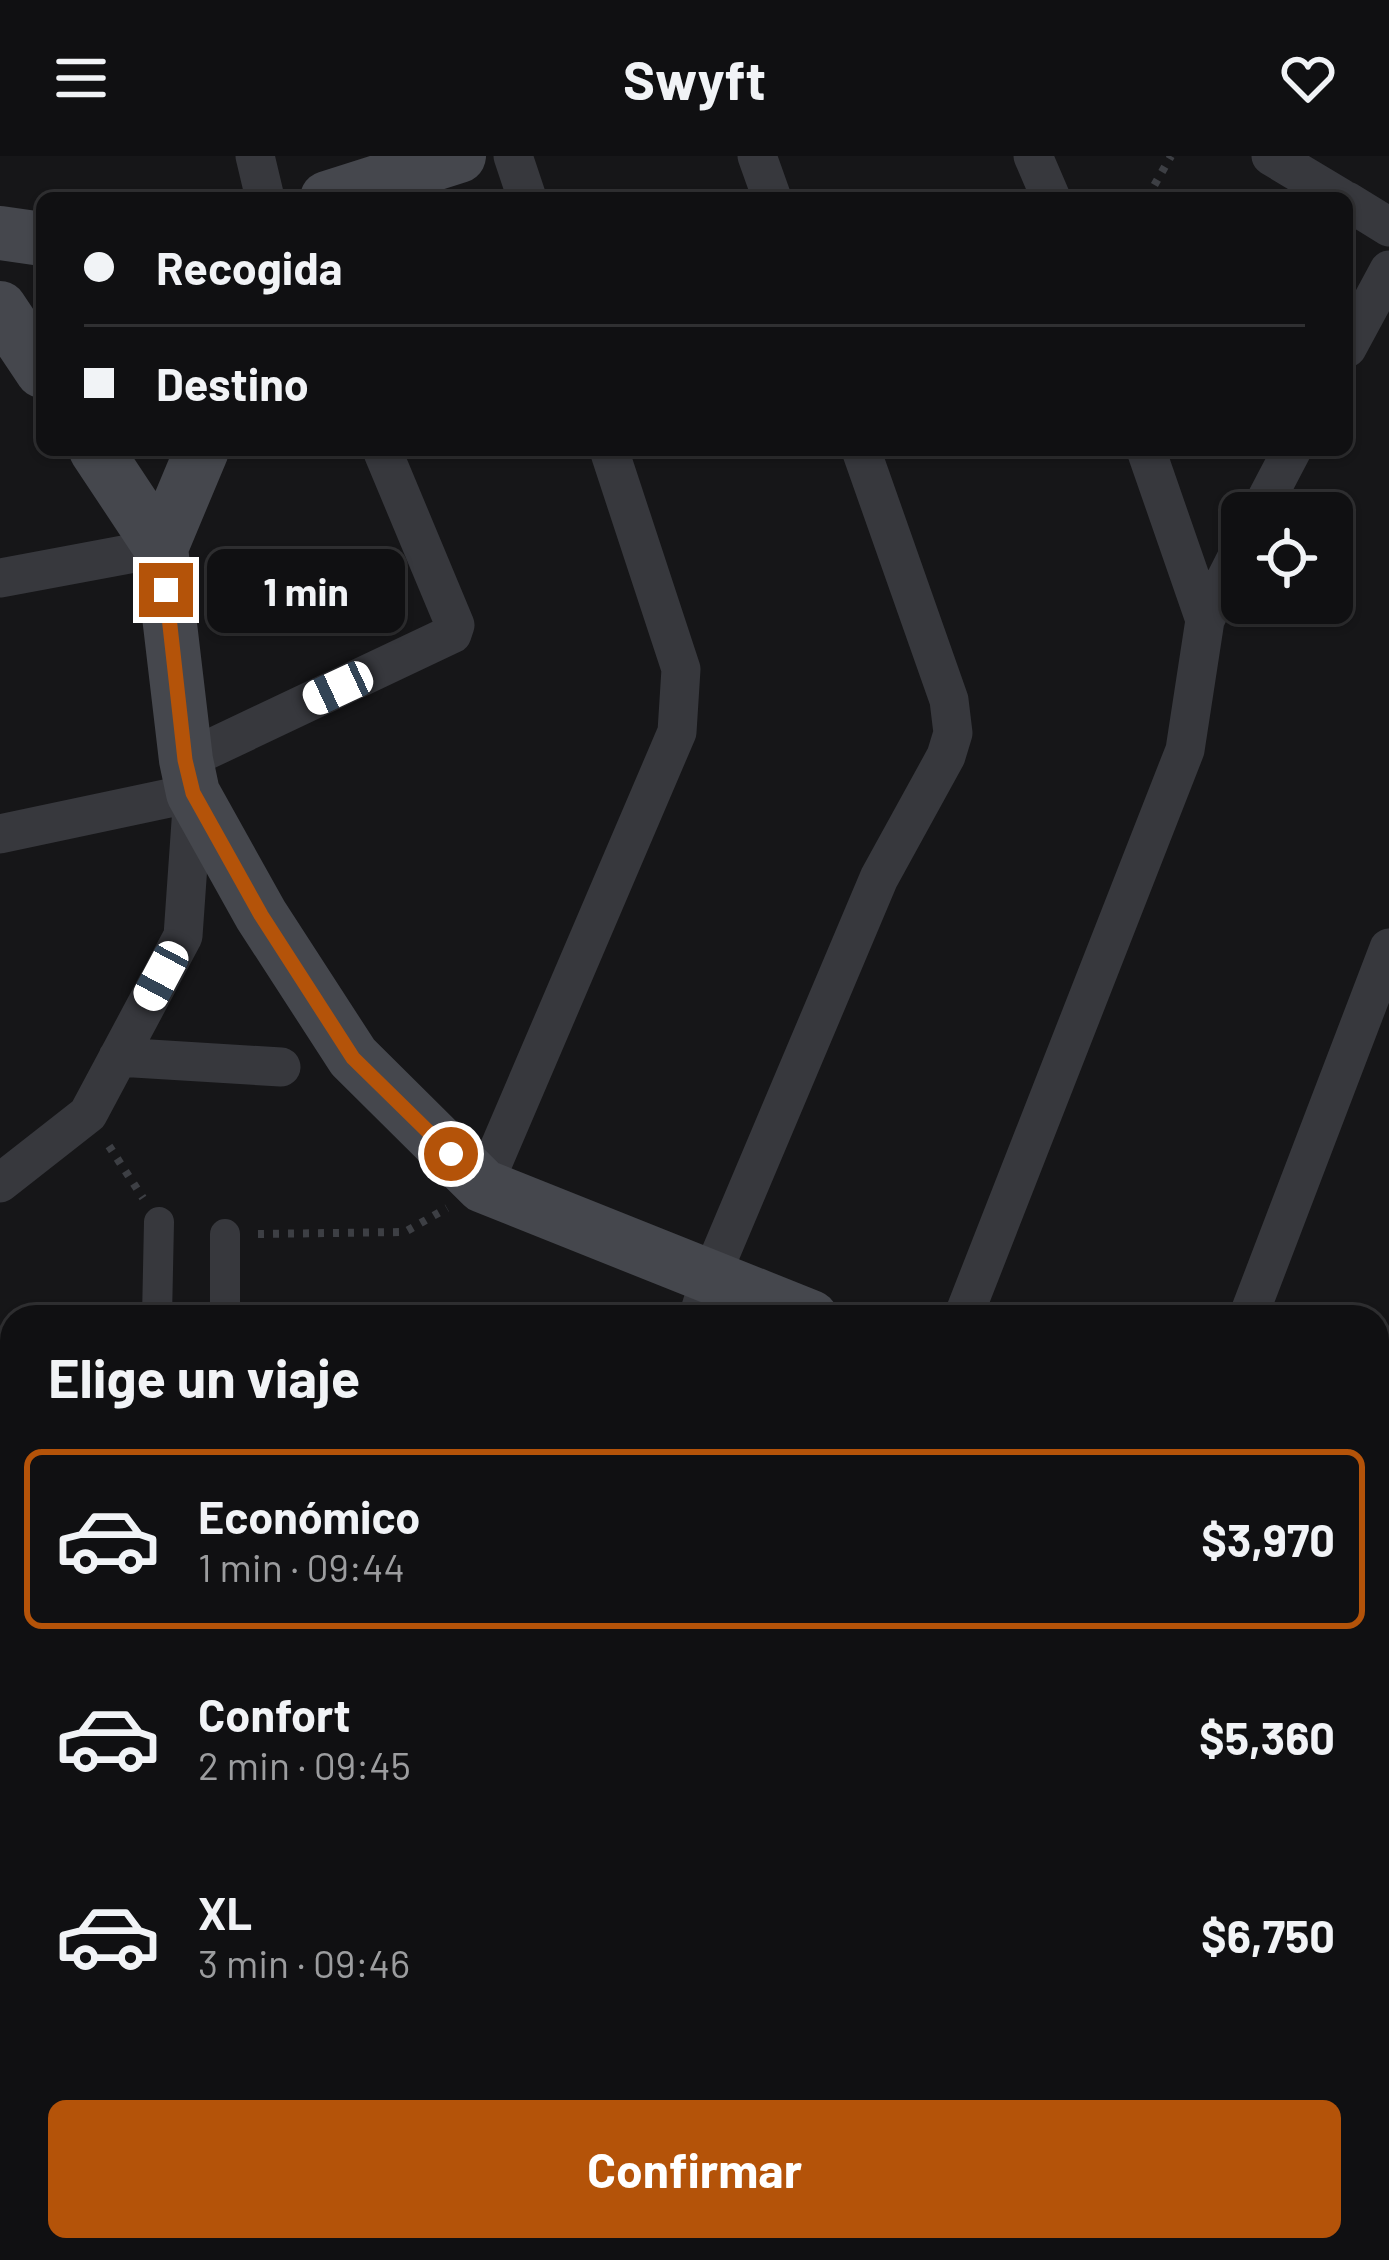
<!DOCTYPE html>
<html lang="es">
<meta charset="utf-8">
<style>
body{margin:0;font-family:Barlow,sans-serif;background:#1e1e20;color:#f1f3f6;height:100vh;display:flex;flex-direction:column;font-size:45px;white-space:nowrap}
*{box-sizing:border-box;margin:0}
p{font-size:39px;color:#9c9d9f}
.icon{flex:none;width:66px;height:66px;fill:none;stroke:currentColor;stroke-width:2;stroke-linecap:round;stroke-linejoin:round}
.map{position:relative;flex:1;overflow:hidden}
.drawer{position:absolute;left:0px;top:1149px;width:1389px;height:957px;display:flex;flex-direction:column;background:#101012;border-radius:36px 36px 0 0;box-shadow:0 3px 9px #0004,0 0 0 3px #303032}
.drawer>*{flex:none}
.top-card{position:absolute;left:36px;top:36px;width:1317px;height:264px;border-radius:18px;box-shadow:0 3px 9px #0004,0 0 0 3px #303032;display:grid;align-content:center;height:264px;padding:0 48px;background:#101012}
.tools{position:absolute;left:1221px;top:336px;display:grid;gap:24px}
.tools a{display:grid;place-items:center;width:132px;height:132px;border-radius:18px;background:#101012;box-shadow:0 3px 9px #0004,0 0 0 3px #303032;font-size:60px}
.end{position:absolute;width:54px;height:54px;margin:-27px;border:15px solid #b45309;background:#fff;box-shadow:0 0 0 6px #fff}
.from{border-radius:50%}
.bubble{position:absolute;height:84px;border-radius:18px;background:#101012;box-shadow:0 3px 9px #0004,0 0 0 3px #303032;font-size:39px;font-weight:700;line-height:84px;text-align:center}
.car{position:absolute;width:36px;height:72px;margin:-36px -18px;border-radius:15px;box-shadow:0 0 9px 3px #0007;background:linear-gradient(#fff 24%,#345 0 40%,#fff 0 76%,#345 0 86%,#fff 0)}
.top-card b{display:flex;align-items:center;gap:42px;height:114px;font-size:45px}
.top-card b+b{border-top:3px solid #303032}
.top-card i{width:30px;height:30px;background:#f1f3f6}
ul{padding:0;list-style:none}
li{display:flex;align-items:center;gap:36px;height:180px;margin:0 24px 18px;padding:0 24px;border:6px solid transparent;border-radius:18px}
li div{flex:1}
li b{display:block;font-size:45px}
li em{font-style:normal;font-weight:700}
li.selected{border-color:#b45309}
li>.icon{width:108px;height:108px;stroke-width:1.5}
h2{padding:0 48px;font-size:54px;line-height:144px}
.primary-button{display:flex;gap:24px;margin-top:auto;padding:24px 48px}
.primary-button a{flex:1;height:138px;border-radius:18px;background:#b45309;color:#fff;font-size:48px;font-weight:700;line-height:138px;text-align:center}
header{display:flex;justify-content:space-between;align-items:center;height:156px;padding:0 48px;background:#101012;font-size:54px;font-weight:700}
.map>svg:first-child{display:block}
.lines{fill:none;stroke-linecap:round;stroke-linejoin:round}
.path{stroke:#3d3f44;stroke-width:8;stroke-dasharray:6 9;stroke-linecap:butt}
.pedestrian{stroke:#37383d;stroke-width:30}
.minor{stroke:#37383d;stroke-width:39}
.secondary{stroke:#45474d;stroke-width:54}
.trunk{stroke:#5b5e65;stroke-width:63}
.route{stroke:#b45309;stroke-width:15}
</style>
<header><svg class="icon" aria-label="menu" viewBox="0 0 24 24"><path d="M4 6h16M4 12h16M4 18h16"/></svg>Swyft<svg class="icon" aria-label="heart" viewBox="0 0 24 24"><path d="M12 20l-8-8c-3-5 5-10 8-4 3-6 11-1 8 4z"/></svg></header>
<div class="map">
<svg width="1389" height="2104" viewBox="0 0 1389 2104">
<rect width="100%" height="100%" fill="#161618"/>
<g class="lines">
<!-- path -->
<path class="path" d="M1147,42L1171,0
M109,990L143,1042
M258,1078L405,1076L447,1052
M766,2104L768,2094"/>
<!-- pedestrian -->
<path class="pedestrian" d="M225,1078V1161
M157,1161L159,1066"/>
<!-- minor -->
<path class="minor" d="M255,0L265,42
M513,0L527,42
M757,0L772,42
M1033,0L1051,42
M1271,0L1341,42
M1347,45L1389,71
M1347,192L1389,114
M1146,294L1205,464
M1259,357L1292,294
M0,422L161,392
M186,604L452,478L455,469L382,294
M0,678L193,637L183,780L88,958L0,1027
M118,901L281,911
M483,1030L677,576L681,513L609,294
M698,1161L711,1120L879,722L946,600L953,577L949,544L861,294
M963,1161L1185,594L1205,464L1242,391
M1248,1161L1389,792
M176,2104L178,2094
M463,2104L465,2094"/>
<!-- secondary -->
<path class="secondary" d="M327,42L459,0
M0,77L42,83
M0,152L42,215
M96,294L161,392L186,604L193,637L261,759L353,901L483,1030L811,1161
M161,392L202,294
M1006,2104L1008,2094"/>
<!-- trunk -->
<path class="trunk" d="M1377,1347L1389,1343
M0,1568H12
M0,1626L12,1627
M1377,1733L1389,1735"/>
</g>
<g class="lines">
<!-- route -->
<path class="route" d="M166,434L185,604L193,637L261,759L353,902L451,998"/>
</g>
</svg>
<div class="tools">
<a><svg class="icon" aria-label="locate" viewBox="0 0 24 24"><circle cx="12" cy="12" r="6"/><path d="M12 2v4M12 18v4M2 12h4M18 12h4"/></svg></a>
</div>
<i class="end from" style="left:451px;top:998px"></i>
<i class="end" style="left:166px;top:434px"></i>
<div class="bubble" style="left:207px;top:393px;width:198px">1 min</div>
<i class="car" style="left:338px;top:532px;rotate:245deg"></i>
<i class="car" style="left:161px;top:820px;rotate:208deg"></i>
<div class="top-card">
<b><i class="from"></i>Recogida</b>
<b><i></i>Destino</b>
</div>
<section class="drawer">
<h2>Elige un viaje</h2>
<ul>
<li class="selected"><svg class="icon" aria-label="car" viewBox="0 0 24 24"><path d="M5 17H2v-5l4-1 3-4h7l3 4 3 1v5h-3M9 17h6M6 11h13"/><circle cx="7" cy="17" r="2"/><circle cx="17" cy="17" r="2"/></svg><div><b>Económico</b><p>1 min · 09:44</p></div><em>$3,970</em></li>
<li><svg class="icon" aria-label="car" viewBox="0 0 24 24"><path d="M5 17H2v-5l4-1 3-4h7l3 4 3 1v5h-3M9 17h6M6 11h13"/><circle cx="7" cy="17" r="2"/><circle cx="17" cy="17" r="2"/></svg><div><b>Confort</b><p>2 min · 09:45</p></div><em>$5,360</em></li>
<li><svg class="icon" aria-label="car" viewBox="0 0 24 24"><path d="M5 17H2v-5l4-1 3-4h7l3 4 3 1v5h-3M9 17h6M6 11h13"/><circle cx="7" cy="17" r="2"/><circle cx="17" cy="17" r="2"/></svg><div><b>XL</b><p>3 min · 09:46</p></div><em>$6,750</em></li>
</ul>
<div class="primary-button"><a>Confirmar</a></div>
</section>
</div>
